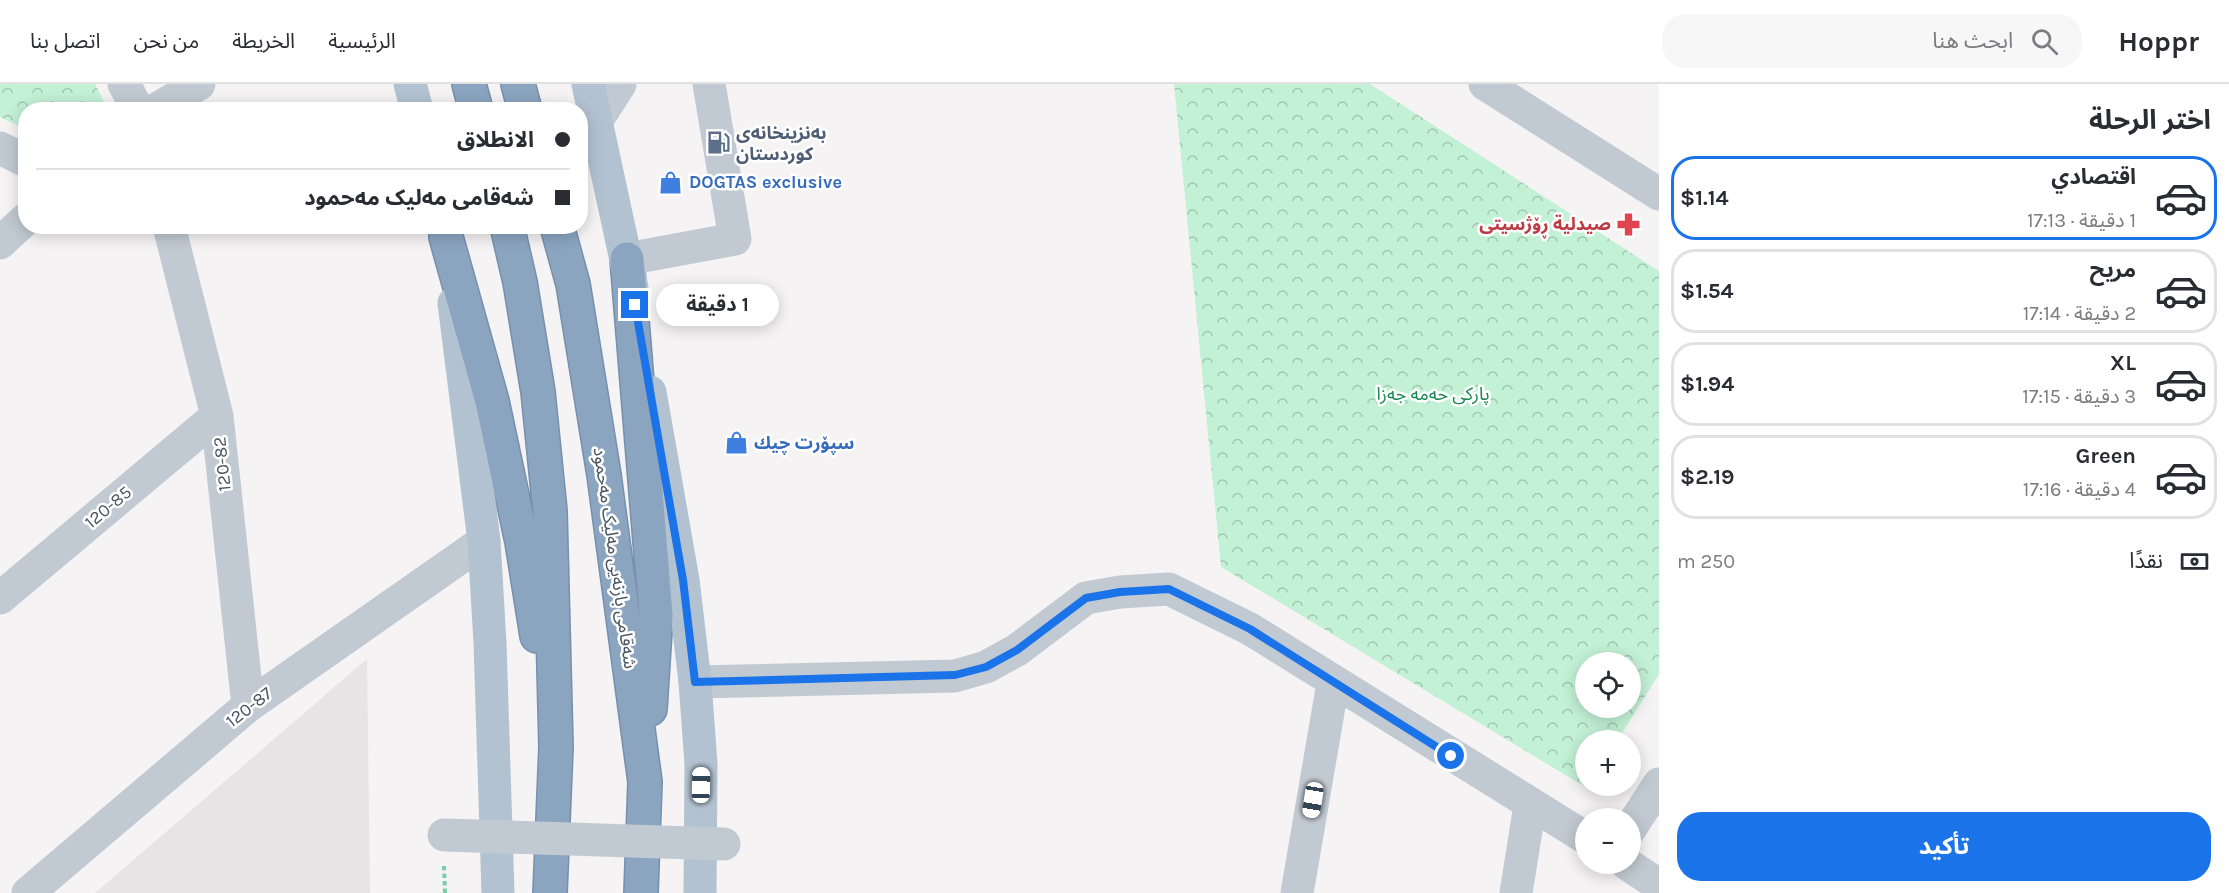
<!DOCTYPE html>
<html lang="ar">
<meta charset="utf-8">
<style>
body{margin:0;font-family:Karla,"Noto Sans Arabic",sans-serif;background:#f7f7f7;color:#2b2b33;direction:rtl;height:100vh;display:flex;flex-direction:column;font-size:22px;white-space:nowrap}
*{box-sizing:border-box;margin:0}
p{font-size:20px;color:#7c7c81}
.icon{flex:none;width:33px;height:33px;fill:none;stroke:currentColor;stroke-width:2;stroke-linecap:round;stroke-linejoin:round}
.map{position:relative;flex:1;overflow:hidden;direction:ltr}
.details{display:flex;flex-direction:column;background:#fff;width:570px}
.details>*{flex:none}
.top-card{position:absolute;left:18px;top:18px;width:570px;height:132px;border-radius:24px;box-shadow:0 3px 15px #0003;direction:rtl;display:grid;align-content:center;height:132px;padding:0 18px;background:#fff}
.fabs{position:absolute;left:1575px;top:568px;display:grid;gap:12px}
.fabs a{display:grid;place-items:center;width:66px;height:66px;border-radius:50%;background:#fff;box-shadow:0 3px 15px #0003;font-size:30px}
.end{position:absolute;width:27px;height:27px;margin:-14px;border:8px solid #1a73e8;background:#fff;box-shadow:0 0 0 3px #fff}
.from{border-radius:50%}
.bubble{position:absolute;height:42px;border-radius:21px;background:#fff;box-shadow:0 3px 15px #0003;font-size:20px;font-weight:700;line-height:42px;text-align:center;direction:rtl}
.car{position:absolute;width:18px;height:36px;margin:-18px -9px;border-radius:8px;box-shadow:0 0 4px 2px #0007;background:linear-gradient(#fff 24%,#345 0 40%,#fff 0 76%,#345 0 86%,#fff 0)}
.top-card b{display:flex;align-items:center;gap:21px;height:57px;font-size:22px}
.top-card b+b{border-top:2px solid #e1e1e2}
.top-card i{width:15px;height:15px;background:#2b2b33}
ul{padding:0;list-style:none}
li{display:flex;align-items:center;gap:18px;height:84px;margin:0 12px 9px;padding:0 6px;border:3px solid #e1e1e2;border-radius:24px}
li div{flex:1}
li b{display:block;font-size:22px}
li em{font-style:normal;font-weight:700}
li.current{border-color:#1a73e8}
li>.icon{width:54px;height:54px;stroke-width:1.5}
h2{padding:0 18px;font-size:27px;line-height:72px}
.pay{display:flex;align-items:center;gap:15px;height:66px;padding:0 18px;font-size:22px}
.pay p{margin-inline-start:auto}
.button{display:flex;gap:12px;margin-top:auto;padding:12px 18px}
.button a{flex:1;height:69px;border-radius:24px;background:#1a73e8;color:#fff;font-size:24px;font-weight:700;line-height:69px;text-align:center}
header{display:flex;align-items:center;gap:36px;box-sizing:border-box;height:84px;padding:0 30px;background:#fff;border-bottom:2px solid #e1e1e2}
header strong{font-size:28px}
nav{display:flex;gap:33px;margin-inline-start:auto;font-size:21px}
.search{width:420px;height:54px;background:#f7f7f7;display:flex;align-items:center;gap:15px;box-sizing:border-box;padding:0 21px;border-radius:24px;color:#7c7c81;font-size:22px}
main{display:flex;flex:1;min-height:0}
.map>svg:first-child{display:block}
.education{fill:#e6e4e5}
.park{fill:url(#park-crowns);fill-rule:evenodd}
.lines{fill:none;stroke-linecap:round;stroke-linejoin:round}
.highway-casing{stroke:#7690ad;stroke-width:36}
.path{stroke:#7ad0a6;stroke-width:4;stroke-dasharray:4.5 3;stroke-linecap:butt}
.minor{stroke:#c1cad2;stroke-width:33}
.major{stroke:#b3c2d1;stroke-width:33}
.highway{stroke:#8ba5c1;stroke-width:33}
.minor-bridge{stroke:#c1cad2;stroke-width:33}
.route{stroke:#1a73e8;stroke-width:8}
.labels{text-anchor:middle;stroke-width:5;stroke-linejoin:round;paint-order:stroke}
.service-label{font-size:18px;font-weight:bold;fill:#4e5e75;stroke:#fff;text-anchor:start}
.shop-label{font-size:18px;font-weight:bold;fill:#366cbe;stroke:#fff;text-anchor:start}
.health-label{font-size:18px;font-weight:bold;fill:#be3a42;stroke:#fff;text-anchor:end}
.park-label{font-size:18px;fill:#17864f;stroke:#fff}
.street-label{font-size:18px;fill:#4a5661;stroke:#fff}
</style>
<header>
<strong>Hoppr</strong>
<div class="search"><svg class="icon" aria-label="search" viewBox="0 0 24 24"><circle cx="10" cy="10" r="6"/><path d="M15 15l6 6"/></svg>ابحث هنا</div>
<nav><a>الرئيسية</a><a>الخريطة</a><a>من نحن</a><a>اتصل بنا</a></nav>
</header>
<main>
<section class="details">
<h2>اختر الرحلة</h2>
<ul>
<li class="current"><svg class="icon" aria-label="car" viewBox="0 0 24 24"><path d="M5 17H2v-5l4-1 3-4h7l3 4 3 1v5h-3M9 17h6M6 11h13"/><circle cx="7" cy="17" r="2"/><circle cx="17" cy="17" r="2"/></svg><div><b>اقتصادي</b><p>1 دقيقة · 17:13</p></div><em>$1.14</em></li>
<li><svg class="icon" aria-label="car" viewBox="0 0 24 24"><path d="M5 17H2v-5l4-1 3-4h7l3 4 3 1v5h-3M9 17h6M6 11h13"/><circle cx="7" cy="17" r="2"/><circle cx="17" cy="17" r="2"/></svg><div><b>مريح</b><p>2 دقيقة · 17:14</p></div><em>$1.54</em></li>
<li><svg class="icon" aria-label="car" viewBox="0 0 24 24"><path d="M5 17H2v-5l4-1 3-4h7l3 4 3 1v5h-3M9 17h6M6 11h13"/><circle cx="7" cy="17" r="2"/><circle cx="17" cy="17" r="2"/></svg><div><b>XL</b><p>3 دقيقة · 17:15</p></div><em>$1.94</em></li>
<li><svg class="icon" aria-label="car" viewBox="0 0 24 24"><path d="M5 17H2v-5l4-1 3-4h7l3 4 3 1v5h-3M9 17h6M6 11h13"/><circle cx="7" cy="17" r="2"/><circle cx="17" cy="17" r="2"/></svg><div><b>Green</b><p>4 دقيقة · 17:16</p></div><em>$2.19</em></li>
</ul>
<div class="pay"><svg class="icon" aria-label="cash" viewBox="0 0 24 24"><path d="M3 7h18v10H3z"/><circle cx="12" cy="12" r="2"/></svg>نقدًا<p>250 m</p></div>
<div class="button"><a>تأكيد</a></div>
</section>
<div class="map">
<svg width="1659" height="809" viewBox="0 0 1659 809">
<defs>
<pattern id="park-crowns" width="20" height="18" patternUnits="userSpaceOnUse" patternTransform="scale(1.5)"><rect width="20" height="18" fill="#c3f1d5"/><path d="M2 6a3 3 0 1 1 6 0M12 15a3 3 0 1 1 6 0" fill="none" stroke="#a0c6b0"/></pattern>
</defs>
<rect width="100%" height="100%" fill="#f5f3f3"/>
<!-- education -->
<path class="education" d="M367,575L370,809H95Z"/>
<!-- park -->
<path class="park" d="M0,0H95L108,25L26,26L25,45L0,33Z
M1174,0H1370L1659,187V590L1617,657H1586V702H1589L1587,704L1221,483ZM1586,579H1630V624H1586Z"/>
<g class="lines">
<defs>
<path id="highway" d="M469,0L476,26
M518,0L525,26
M507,142L520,198L538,308L550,427L556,663L550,809
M557,142L573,200L604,391L645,698L641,809
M446,153L492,317L522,458L537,552
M627,175L656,531L650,625"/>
</defs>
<!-- highway casing -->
<use href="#highway" class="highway-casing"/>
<!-- path -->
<path class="path" d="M444,782L445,809"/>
<!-- minor -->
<path class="minor" d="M124,0L138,26
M1485,0L1659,110
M155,26L199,0
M597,36L620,0
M0,64L26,77
M169,142L217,332L248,622
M0,159L26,135
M627,175L735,155L709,0
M0,514L217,332
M695,598L955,592L986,583L1017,566L1086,514L1120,508L1169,505L1250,545L1586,754
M1630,745L1659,700
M1627,780L1659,801
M28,809L248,622L484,457
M1297,809L1333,599
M1516,809L1530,721"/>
<!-- major -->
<path class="major" d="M410,0L417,26
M588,0L632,204
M454,219L484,457L490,559L498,809
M650,308L683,496L695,598L701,680L700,809"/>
<!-- highway -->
<use href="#highway" class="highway"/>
<!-- minor-bridge -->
<path class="minor-bridge" d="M444,751L724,760"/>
</g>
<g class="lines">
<!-- route -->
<path class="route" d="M635,221L683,496L695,598L955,591L986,583L1017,566L1086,514L1120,508L1169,505L1250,545L1451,672"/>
</g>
<!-- icons -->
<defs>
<symbol id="fuel-bare" viewBox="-9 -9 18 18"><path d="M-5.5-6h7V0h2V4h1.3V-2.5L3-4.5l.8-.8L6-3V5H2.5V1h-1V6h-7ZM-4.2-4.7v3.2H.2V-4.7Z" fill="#5c6f8a" stroke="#fff" stroke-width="2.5" paint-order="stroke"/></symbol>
<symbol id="shop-bare" viewBox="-9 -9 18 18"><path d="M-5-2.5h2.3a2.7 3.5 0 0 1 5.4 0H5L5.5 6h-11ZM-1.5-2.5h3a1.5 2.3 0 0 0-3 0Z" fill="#3f7fe0" stroke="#fff" stroke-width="2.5" paint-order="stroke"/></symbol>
<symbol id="pharmacy-bare" viewBox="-9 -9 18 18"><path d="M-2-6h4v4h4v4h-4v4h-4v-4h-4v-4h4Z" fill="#e0444e" stroke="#fff" stroke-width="2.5" paint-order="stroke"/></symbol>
</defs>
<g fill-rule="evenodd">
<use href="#fuel-bare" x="702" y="42" width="33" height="33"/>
<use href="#shop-bare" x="654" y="82" width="33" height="33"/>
<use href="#pharmacy-bare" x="1612" y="124" width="33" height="33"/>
<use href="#shop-bare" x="720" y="342" width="33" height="33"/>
</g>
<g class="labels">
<!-- service labels -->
<g class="service-label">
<text x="736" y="55">بەنزینخانەی<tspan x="736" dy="21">کوردستان</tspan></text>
</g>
<!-- shop labels -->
<g class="shop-label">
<text x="689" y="104">DOGTAS exclusive</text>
<text x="754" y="365">سپۆرت چيك</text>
</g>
<!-- health labels -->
<g class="health-label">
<text x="1611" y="146">صيدلية ڕۆژسیتی</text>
</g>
<!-- park labels -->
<g class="park-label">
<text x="1433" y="316">پارکی حەمە جەزا</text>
</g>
<!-- street labels -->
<g class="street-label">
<text transform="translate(222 380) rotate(-96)" y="6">120-82</text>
<text transform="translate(108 423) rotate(-40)" y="6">120-85</text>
<text transform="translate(615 474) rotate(82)" y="6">شەقامی بازنەیی مەلیک مەحمود</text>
<text transform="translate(249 623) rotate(-38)" y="6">120-87</text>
</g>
</g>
</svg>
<div class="fabs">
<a><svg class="icon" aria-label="locate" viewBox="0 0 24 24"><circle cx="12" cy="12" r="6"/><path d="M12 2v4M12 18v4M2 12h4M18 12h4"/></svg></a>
<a>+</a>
<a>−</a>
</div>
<i class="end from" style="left:1451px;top:672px"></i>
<i class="end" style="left:635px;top:221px"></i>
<div class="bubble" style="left:656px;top:200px;width:123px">1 دقيقة</div>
<i class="car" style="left:701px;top:701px;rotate:1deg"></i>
<i class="car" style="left:1313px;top:716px;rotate:189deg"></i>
<div class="top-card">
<b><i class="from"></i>الانطلاق</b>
<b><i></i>شەقامی مەلیک مەحمود</b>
</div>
</div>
</main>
